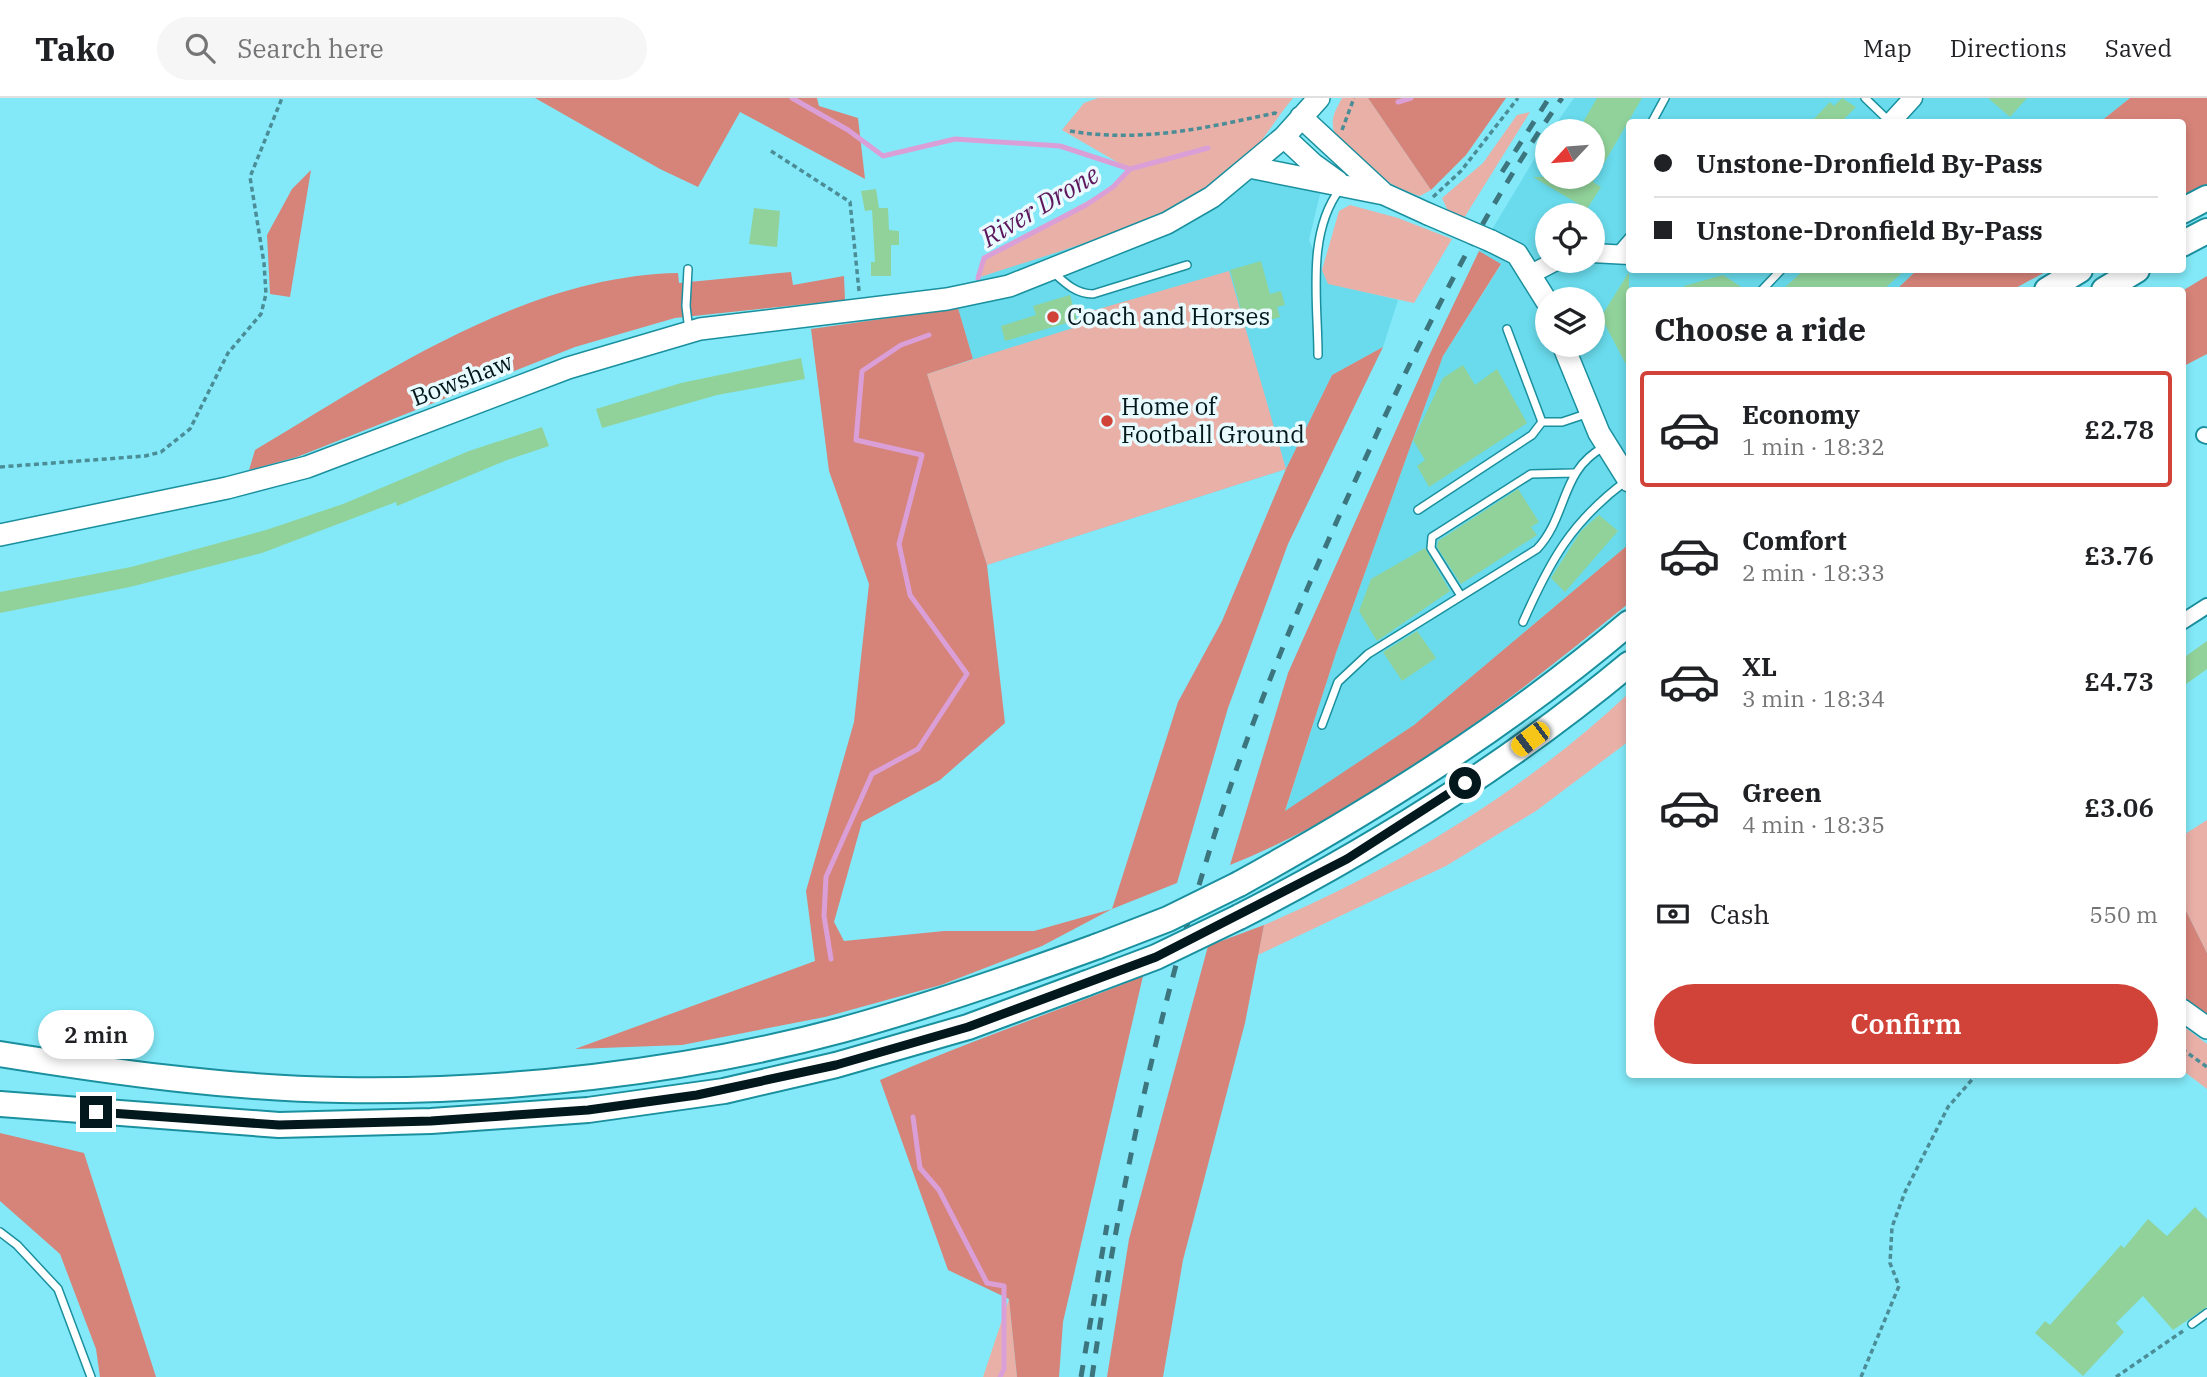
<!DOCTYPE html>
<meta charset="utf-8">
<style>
body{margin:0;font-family:"IBM Plex Serif",serif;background:#f6f6f6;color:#202124;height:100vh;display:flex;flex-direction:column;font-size:26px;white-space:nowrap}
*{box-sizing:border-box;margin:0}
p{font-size:23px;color:#757577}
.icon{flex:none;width:38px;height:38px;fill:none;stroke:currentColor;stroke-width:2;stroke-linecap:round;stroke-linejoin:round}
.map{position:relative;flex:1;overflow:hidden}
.drawer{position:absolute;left:1626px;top:189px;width:560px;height:791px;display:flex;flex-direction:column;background:#fff;border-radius:7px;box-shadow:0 4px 10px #0003}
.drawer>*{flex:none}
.hud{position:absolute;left:1626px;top:21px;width:560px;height:154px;border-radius:7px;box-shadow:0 4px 10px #0003;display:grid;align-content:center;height:154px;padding:0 28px;background:#fff}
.needle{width:46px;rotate:244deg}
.fabs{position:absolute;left:1535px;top:21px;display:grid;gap:14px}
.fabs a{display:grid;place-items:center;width:70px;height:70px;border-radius:50%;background:#fff;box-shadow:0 4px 10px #0003;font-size:35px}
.end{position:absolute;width:32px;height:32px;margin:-16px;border:9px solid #03181c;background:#fff;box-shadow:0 0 0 4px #fff}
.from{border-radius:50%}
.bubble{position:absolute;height:49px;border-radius:24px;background:#fff;box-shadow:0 4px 10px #0003;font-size:23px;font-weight:600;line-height:49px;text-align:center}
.car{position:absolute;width:21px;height:42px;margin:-21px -10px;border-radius:9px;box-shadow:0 0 5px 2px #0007;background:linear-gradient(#f5c518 24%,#345 0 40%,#f5c518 0 76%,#345 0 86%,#f5c518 0)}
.hud b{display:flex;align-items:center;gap:24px;height:66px;font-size:26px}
.hud b+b{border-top:2px solid #e0e0e0}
.hud i{width:18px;height:18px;background:#202124}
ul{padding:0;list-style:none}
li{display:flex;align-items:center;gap:21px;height:116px;margin:0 14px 10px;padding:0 14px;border:4px solid transparent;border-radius:7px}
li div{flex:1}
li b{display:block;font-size:26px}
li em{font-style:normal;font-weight:600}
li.on{border-color:#d14339}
li>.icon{width:63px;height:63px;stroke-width:1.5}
h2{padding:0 28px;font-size:32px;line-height:84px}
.pay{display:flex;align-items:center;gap:18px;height:77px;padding:0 28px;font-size:26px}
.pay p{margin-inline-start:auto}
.cta{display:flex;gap:14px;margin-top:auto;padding:14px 28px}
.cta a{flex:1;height:80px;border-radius:42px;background:#d14339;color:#fff;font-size:28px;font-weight:600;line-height:80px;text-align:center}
header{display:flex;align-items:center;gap:42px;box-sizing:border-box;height:98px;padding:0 35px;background:#fff;border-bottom:2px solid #e0e0e0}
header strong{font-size:33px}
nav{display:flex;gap:38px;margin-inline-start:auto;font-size:24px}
.search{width:490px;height:63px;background:#f6f6f6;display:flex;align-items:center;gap:18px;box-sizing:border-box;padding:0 24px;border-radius:38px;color:#757577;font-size:26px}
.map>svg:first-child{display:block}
.built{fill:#69dbec;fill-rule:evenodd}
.green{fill:#e9b0a8}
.forest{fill:#d68479}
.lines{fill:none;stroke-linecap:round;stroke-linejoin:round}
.stream{stroke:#db9fd8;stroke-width:5}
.building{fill:#91d29a}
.service-casing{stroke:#1a8f9d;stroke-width:10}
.minor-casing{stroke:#1a8f9d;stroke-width:18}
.tertiary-casing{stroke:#1a8f9d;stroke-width:21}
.secondary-casing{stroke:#1a8f9d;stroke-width:24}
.trunk-casing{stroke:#1a8f9d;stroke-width:28}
.path{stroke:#4b8d97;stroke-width:3.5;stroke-dasharray:5 3.5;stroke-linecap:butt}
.service{stroke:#fff;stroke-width:7}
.minor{stroke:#fff;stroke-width:14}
.tertiary{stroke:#fff;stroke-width:18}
.secondary{stroke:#fff;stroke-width:21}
.trunk{stroke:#fff;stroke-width:24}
.rail{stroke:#3c757e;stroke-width:5;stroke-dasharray:12 12;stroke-linecap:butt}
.secondary-bridge-casing{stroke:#1a8f9d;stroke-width:24;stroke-linecap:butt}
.trunk-bridge-casing{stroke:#1a8f9d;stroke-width:28;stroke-linecap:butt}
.secondary-bridge{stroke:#fff;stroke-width:21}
.trunk-bridge{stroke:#fff;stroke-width:24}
.route{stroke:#03181c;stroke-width:9}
.poi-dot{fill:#d14339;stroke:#e9fbfe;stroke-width:2.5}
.labels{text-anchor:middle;stroke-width:7;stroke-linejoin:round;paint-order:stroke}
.poi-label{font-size:24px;fill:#03181c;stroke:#e9fbfe;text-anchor:start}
.street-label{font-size:24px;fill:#03181c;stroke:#e9fbfe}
.water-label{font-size:26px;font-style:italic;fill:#5d175d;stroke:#e9fbfe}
</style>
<header>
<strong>Tako</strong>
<div class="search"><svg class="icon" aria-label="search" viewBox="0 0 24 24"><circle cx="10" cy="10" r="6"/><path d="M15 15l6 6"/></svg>Search here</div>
<nav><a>Map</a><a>Directions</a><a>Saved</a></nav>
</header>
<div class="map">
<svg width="2207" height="1279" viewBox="0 0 2207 1279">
<rect width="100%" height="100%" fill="#83e9f8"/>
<!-- built -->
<path class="built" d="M1574,0H2130L2100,24H1629V172H1917L1896,192H1629V446L1414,627L1285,714L1336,555L1443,258L1501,167L1479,153L1547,40V79H1592V33H1551ZM1547,117H1592V163H1547ZM1547,201H1592V247H1547Z
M1246,61L1322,88L1309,142L1328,185L1398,202L1383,249L1332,277L1286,371L987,467L973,261L958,210L978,180L1160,116Z"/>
<!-- green -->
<path class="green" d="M1098,0H1293C1277,19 1264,42 1247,60C1194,118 1053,154 978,180L984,160L1113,89L1129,71L1062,32L1084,5Z
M1342,0H1368L1431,92L1420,98C1393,90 1328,55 1333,21C1334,14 1339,6 1342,0Z
M1530,14L1464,120L1448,113L1442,100L1483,65L1517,17Z
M1350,107L1398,120L1452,141L1414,205L1328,186L1322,172L1339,113Z
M1229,173L1286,371L987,467L927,276L1089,225L1085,215Z
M1629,595V643L1536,713L1446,768L1258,857L1264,827C1396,771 1525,693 1629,595Z
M2207,722V855L2182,805V738Z
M2182,927L2207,946V991L2182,972Z
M1009,1201L1017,1279H983Z"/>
<!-- forest -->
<path class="forest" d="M535,0H817L819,8L858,20L865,81L740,14L698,89L660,71Z
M1368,0H1506L1466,57L1431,92Z
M2130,0H2207V86L2182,99V24H2100Z
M311,72L290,199L270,196L267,137L292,91Z
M1479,153L1501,166L1443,258L1336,555L1285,713L1414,627L1629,446V505C1506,605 1379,707 1230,767L1288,575L1428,260Z
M1917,172H2049L2012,192H1896Z
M791,174L793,187L844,178L845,202L675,220L575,249L297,359L249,372L255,352C382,276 525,178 678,175L679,185Z
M2207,178V256L2182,269V193Z
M958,210L973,261L927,276L987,467L1005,625L940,682L862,724L834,824L844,843L944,833H1034L1112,811L1178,604L1222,523L1286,371L1332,277L1383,249L1288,446L1228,610L1177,785L1112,811L1042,848L941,887L825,919L682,947L575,951L815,863L806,793L854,624L869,486L829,373L811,231Z
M2182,805L2207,855V925L2182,907Z
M1264,827L1245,925L1183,1162L1163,1279H1107L1129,1141L1208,848Z
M1143,878L1063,1224L1059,1279H1017L1009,1201L948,1172L880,982C966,944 1056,914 1143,878Z
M0,1035L84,1055L156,1279H100L96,1251L60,1156L0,1103Z"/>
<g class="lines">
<!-- stream -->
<path class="stream" d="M792,0L848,32L883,58L955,41L1060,48L1130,71
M1398,4L1411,0
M978,180L984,160L1086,107L1113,89L1130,71L1208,50
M831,861L824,818L826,779L872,676L918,651L967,576L910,497L899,446L922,357L856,342L862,273L901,247L929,237
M913,1019L920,1070L939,1092L987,1185L1004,1188V1271L1000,1279"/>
</g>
<!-- building -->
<path class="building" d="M1597,0H1642L1593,84L1601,89L1587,111L1533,79H1592V33H1578Z
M1842,0L1856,9L1841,24H1811L1830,4L1834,8Z
M1988,0H2027L2010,19Z
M876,91L879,110H888L889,132L899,133V147H891V178H871V164H875L872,112L865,113L861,93Z
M754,110L780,113L777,149L749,146Z
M1261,163L1270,196L1281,193L1285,207L1277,209L1280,219L1246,229L1230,172Z
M1804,172H1905L1883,192H1782Z
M1629,174V272L1601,219Z
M1723,177L1746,192H1685L1684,188Z
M1070,197L1077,222L1005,243L1001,228L1036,217L1033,208Z
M801,260L805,281L717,297L602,330L596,311L681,285Z
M1463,267L1475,287L1497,271L1527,325L1429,389L1417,368L1425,362L1413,342L1443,280Z
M542,329L549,348L507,362L397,408L396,404L262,455L130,489L0,515V494L131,469L266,432L343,406L469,353Z
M1518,391L1539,424L1531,429L1537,437L1461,486L1437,449L1438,443Z
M1599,417L1618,433L1565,494L1551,480L1581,433Z
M1425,450L1450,493L1377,543L1359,513L1371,481Z
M1417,533L1436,560L1402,583L1383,554Z
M2207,543V571L2182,589V561Z
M2195,1109L2207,1121V1209L2173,1232L2143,1198L2116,1225L2124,1234L2083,1278L2035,1235L2045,1223L2050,1227L2121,1147L2124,1150L2148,1121L2167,1138Z"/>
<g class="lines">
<defs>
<path id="service" d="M1865,0L1890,24
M1652,24L1665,0
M1617,153L1629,139
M688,171L686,208L689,233
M1053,174C1065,185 1076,196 1093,196L1187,167
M1762,192L1781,172
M1507,231L1542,324
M1318,257C1318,203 1306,136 1340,91
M1418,412L1532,337L1542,324H1562L1589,315
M1461,498L1431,450L1432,439L1531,376L1574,375
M1523,524C1550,463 1571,424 1626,383
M1322,627L1338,584L1368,556L1537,451C1568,418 1560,372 1604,349
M0,1134L17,1147L58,1191L91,1279
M2192,1226L2207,1215"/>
<path id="minor" d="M2204,337L2207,338
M2182,524L2207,508"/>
<path id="tertiary" d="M1891,24L1913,0
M1592,155L1629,157
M1531,176L1556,163"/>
<path id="secondary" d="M1301,19L1382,94
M1284,39L1313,66L1338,84
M1249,69L1384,96L1428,116
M1491,143L1517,156L1547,204
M1563,247L1599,335L1629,383
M0,437L227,390L307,369L568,270L700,231L947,201L1009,188L1167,125L1212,99L1284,39L1319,0
M2182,912L2207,930"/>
<path id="trunk" d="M2182,113L2207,100
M2182,146L2207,133
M2047,192L2080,172
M2104,192L2137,172
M1239,786C1378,709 1507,628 1629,525
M1239,819C1376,749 1511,664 1629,566
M0,956C113,974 226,990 341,992C501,995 687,974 842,932C929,908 1013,879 1098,848
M0,1006L279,1027L431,1023L588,1012L724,993L836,967L968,929L1087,885"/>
</defs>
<!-- service casing -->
<use href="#service" class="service-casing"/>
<!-- minor casing -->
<use href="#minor" class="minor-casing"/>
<!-- tertiary casing -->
<use href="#tertiary" class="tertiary-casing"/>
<!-- secondary casing -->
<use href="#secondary" class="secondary-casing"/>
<!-- trunk casing -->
<use href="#trunk" class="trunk-casing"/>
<!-- path -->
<path class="path" d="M1342,32L1354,0
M1070,33C1140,45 1206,30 1275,15L1278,17
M771,53L850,104L859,193
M1433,99L1461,73L1518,0
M0,369L145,358L161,354L190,331L228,255L261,216L266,196L264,165L250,79L282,0
M2182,951L2207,969
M1861,1279L1899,1188L1890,1165L1892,1129L1905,1094L1948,1009L1977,976
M2116,1279L2183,1233"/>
<!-- service -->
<use href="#service" class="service"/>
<!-- minor -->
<use href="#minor" class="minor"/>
<!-- tertiary -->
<use href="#tertiary" class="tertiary"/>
<!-- secondary -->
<use href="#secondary" class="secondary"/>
<!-- trunk -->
<use href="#trunk" class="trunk"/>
<!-- rail -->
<path class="rail" d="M1502,74L1549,0
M1081,1279L1107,1127
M1092,1279C1117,1109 1152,939 1203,774C1247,626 1308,484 1373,344C1428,225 1486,108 1562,0"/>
<defs>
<path id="secondary-bridge" d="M1428,116L1491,143"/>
<path id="trunk-bridge" d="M1098,848L1168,821L1239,786
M1087,885L1156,859L1239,819"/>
</defs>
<!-- secondary-bridge casing -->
<use href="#secondary-bridge" class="secondary-bridge-casing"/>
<!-- trunk-bridge casing -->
<use href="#trunk-bridge" class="trunk-bridge-casing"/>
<!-- secondary-bridge -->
<use href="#secondary-bridge" class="secondary-bridge"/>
<!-- trunk-bridge -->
<use href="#trunk-bridge" class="trunk-bridge"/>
</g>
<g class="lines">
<!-- route -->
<path class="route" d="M96,1014L279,1027L431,1023L588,1012L697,997L836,967L968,929L1156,859L1347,761L1465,685"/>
</g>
<!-- markers -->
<g class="poi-dot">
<circle cx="1053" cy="219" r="7"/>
<circle cx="1107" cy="323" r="7"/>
</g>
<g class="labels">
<!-- poi labels -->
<g class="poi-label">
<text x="1067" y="227">Coach and Horses</text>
<text x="1121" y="317">Home of<tspan x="1121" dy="28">Football Ground</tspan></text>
</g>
<!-- street labels -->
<g class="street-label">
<text transform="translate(462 282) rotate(-21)" y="8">Bowshaw</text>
</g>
<!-- water labels -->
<g class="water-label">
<text transform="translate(1040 108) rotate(-31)" y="9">River Drone</text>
</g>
</g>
</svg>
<div class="fabs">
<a><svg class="needle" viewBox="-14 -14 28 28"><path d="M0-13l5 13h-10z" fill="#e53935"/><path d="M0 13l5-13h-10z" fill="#757577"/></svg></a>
<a><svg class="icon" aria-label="locate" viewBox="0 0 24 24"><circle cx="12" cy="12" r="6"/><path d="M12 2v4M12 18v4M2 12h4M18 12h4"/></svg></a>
<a><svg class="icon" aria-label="layers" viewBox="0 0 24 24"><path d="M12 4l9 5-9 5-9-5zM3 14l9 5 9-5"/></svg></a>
</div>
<i class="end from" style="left:1465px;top:685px"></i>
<i class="end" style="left:96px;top:1014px"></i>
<div class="bubble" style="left:38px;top:912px;width:116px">2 min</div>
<i class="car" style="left:1530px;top:641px;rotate:233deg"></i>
<div class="hud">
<b><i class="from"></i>Unstone-Dronfield By-Pass</b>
<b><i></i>Unstone-Dronfield By-Pass</b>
</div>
<section class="drawer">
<h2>Choose a ride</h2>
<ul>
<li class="on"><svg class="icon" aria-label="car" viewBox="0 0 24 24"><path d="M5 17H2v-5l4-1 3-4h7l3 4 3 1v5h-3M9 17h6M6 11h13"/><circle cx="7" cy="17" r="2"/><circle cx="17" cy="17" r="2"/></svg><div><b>Economy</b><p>1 min · 18:32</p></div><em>£2.78</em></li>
<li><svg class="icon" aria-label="car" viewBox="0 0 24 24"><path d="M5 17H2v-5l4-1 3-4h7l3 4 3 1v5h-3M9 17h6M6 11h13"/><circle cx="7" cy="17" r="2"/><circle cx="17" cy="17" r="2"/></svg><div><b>Comfort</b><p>2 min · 18:33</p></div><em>£3.76</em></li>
<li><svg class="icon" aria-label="car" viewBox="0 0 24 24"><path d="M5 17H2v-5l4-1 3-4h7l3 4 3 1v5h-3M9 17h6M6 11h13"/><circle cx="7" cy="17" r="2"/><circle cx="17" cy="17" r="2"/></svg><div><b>XL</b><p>3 min · 18:34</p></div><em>£4.73</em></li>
<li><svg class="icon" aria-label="car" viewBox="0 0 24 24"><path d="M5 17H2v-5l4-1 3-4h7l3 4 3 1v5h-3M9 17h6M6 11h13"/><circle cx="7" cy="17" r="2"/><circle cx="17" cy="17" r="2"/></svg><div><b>Green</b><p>4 min · 18:35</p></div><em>£3.06</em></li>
</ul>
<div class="pay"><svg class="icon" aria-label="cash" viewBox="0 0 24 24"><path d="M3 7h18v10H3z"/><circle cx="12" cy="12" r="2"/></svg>Cash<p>550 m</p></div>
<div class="cta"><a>Confirm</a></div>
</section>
</div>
